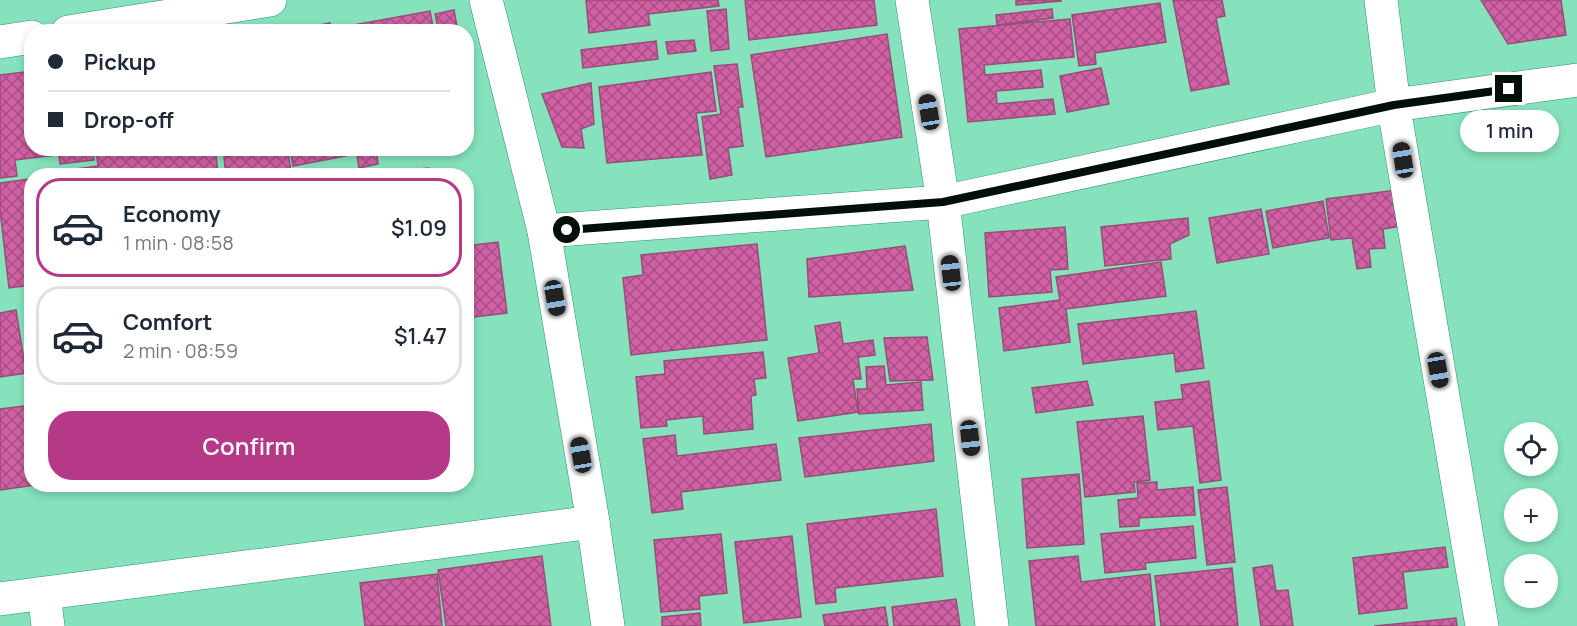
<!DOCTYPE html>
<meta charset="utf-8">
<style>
body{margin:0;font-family:Manrope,sans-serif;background:#f2f2f3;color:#1f2937;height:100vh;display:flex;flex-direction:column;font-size:22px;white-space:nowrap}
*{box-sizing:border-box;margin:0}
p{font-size:20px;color:#747a83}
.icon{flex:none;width:33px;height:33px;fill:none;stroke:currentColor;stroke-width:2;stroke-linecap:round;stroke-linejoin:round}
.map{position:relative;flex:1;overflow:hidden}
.drawer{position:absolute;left:24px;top:168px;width:450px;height:324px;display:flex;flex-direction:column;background:#fff;border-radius:24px;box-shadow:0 3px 9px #0003}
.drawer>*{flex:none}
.banner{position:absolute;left:24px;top:24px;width:450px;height:132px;border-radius:24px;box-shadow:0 3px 9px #0003;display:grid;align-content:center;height:132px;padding:0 24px;background:#fff}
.buttons{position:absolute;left:1504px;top:422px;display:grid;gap:12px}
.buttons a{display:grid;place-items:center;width:54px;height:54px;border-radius:50%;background:#fff;box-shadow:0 3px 9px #0003;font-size:30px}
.end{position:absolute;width:27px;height:27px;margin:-14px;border:8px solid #000f08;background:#fff;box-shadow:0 0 0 3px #fff}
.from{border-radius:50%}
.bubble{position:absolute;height:42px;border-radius:21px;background:#fff;box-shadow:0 3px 9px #0003;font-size:20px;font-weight:600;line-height:42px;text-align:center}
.car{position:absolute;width:18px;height:36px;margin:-18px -9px;border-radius:8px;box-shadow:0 0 4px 2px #0007;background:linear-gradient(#222 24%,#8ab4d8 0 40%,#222 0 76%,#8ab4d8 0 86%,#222 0)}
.banner b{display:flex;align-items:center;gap:21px;height:57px;font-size:22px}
.banner b+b{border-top:2px solid #e0e1e3}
.banner i{width:15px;height:15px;background:#1f2937}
ul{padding:10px 0 0;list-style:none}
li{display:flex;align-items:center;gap:18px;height:99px;margin:0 12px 9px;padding:0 12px;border:3px solid #e0e1e3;border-radius:24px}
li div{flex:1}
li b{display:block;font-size:22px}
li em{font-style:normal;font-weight:600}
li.active{border-color:#b63988}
li>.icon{width:54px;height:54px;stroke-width:1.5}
.button{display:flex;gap:12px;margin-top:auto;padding:12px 24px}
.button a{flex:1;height:69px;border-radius:24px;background:#b63988;color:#fff;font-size:24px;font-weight:600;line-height:69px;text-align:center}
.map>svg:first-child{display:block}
.building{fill:url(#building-cross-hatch);stroke:#954f77;stroke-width:1.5}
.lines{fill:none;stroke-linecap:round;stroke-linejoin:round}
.street-casing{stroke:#2e906e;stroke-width:34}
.secondary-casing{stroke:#2e906e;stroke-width:34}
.street{stroke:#fff;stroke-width:33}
.secondary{stroke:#fff;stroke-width:33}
.route{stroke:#000f08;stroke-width:8}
</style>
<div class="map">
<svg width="1577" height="626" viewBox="0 0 1577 626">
<defs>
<pattern id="building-cross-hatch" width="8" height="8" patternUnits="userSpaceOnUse" patternTransform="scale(1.5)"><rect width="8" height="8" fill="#d161a4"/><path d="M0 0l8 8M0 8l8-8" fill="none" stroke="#a74e84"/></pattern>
</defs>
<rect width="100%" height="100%" fill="#85e2bc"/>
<!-- building -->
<path class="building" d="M586,0H718L719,6L648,14L650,25L589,33Z
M745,0H874L877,25L749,40Z
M1016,0H1061V1L1016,5Z
M1173,0H1222L1225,16L1216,18L1229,84L1191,91Z
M1481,0H1561L1566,35L1508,44Z
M1160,3L1166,42L1095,53L1096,64L1079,66L1072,15Z
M726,9L729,49L711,51L707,11Z
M1052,9L1053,18L997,25L996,15Z
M454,10L458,32H439L435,14Z
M430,11L434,32H354L353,25Z
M1070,19L1074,57L984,65L985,75L1041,70L1043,87L996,91L997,104L1053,99L1055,114L968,122L959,29Z
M330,23L332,32H286Z
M887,34L902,137L766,157L751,55Z
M694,40L696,51L668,54L666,42Z
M656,41L658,59L583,68L581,50Z
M737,64L743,107H738L743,146L728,148L732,175L710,179L702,117L721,114L714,66Z
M1101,68L1109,104L1067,112L1060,76Z
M32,71V148H54L55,155L15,160L17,176L0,178V75Z
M711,72L716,111L696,113L702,155L607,163L599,87Z
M591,83L594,124L581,129L584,148L562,147L542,94Z
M58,148H93L94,160L60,164Z
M96,148H215L218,172L187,176H39V174L98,166Z
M277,148H287L292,176H226L224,157Z
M290,148H355L356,154L293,166Z
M356,148H376L378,164L359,168Z
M429,168L430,176H361L360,174Z
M29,179L32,199V239H28L30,259L32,258V285L9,288L0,210V183Z
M1397,190L1402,226L1383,229L1385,248L1369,249L1371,267L1357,269L1352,238L1331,240L1326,199Z
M466,195L471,236H466Z
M1323,201L1329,238L1273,248L1266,211Z
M1261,209L1269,254L1217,263L1209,218Z
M1188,218L1189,235L1170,244L1171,259L1105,266L1101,227Z
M1065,227L1068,269L1050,270L1052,292L989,297L985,233Z
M498,242L507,313L466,318V246Z
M757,244L767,340L631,355L623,278L643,275L641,255Z
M905,246L913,290L809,297L807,259Z
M1161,262L1166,296L1066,309L1070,342L1004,351L999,308L1060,300L1056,277Z
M16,310L26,373L0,377V313Z
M1196,311L1204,368L1176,372L1174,353L1083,364L1078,324Z
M840,322L843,344L873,340L875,355L858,357L861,379H853L858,412L798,421L788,358L819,353L815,326Z
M927,337L933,380L890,381L884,338Z
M763,352L766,378L754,379L756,395L751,396L753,429L704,434L703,416L666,420L667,426L641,428L636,377L665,374L664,361Z
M884,366L886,385L921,382L923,410L859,414L857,389H867L866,367Z
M1087,381L1093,405L1036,413L1032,388Z
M1209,381L1221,480L1200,483L1193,426L1158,430L1155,402L1183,399L1181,385Z
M32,405V484H42L0,490V409Z
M1143,416L1150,480L1134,482L1135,492L1085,497L1077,422Z
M931,424L934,461L805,477L799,438Z
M675,435L677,456L776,444L781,480L681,492L683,509L652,513L643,439Z
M1079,474L1084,544L1027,548L1022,479Z
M1157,482V490L1193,487L1195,515L1139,518V526L1120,527L1118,500L1138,498L1137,483Z
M1227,487L1235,562L1207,565L1198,490Z
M936,509L943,576L835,588L836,602L816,604L807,524Z
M1193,526L1196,558L1145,563L1146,569L1105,573L1101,534Z
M721,534L727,593L699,596L700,609L661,612L654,540Z
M792,536L801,617L744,623L735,542Z
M1445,547L1448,567L1403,572L1407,608L1359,614L1353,558Z
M542,556L551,626H446L438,570Z
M1078,556L1081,582L1150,574L1155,626H1036L1029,561Z
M1272,565L1276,591L1288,590L1293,626H1261L1253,568Z
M1232,568L1238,626H1161L1155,576Z
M437,574L442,626H365L360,583Z
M956,599L960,626H894L892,607Z
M885,607L888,626H825L823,615Z
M700,613L701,626H662V617Z
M1456,618L1457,626H1374Z"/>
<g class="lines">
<defs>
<path id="street" d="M912,0L943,202L992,626
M1381,0L1395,114L1482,626
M68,32L270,0
M0,42L32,37
M544,231L943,202L1394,105L1577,80
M44,594L48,626
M0,599L593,522"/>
<path id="secondary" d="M486,0L544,231L593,522L608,626"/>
</defs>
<!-- street casing -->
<use href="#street" class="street-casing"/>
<!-- secondary casing -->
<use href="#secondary" class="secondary-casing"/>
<!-- street -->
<use href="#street" class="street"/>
<!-- secondary -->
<use href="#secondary" class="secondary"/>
</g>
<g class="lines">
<!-- route -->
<path class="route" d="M567,230L943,202L1394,105L1509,89"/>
</g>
</svg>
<div class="buttons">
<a><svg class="icon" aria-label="locate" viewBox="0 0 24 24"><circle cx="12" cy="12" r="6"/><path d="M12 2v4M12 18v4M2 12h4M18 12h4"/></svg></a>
<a>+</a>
<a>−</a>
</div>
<i class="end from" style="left:567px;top:230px"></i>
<i class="end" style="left:1509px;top:89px"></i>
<div class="bubble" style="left:1460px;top:110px;width:99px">1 min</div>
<i class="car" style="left:929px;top:112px;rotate:351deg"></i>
<i class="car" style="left:1403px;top:160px;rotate:351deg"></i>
<i class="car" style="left:951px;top:273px;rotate:353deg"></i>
<i class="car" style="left:555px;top:298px;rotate:170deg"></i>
<i class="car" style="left:1438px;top:370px;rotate:170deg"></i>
<i class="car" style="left:970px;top:438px;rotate:173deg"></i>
<i class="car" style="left:581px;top:455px;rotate:350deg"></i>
<div class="banner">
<b><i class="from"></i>Pickup</b>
<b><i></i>Drop-off</b>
</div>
<section class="drawer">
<ul>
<li class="active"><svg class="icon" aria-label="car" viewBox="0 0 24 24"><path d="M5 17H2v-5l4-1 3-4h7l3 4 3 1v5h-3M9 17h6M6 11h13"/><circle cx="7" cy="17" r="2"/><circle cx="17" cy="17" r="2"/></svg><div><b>Economy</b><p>1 min · 08:58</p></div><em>$1.09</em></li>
<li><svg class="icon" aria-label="car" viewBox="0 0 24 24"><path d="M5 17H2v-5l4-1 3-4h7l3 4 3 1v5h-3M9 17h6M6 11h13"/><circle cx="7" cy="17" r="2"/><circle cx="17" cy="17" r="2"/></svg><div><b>Comfort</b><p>2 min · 08:59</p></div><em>$1.47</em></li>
</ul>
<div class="button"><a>Confirm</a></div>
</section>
</div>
